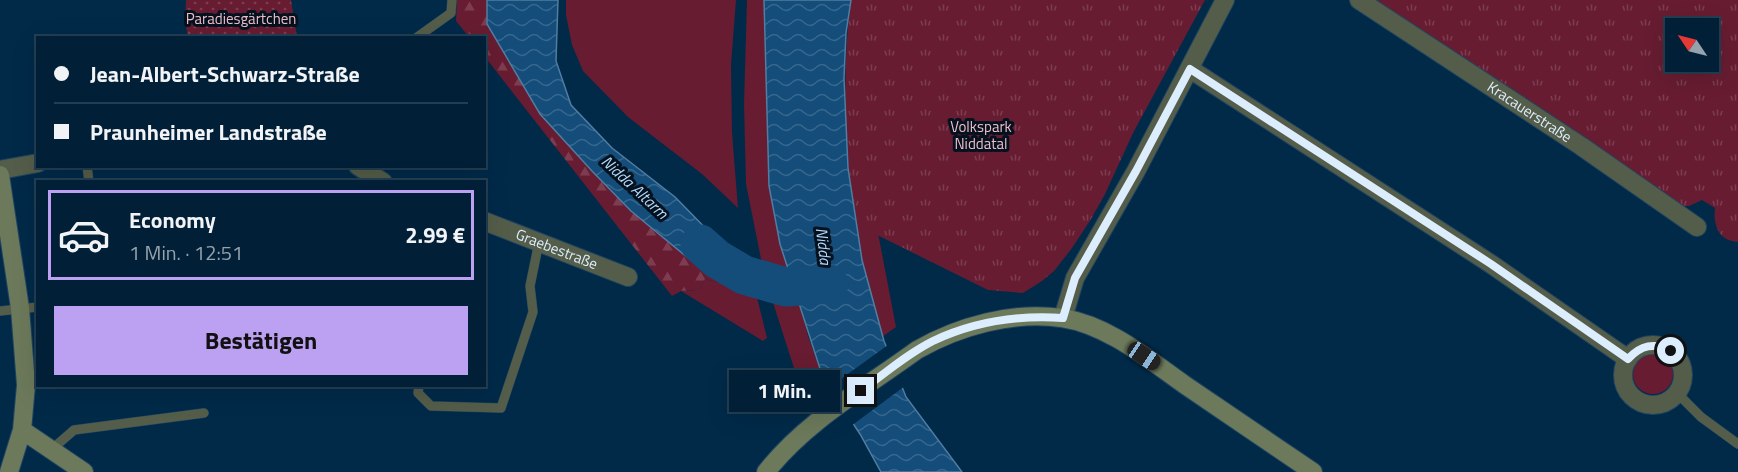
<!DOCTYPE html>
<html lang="de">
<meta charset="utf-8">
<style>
body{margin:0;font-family:"Titillium Web",sans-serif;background:#0b283f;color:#f1f3f6;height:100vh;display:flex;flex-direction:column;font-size:22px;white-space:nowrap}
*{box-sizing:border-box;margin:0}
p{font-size:20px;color:#96a3ad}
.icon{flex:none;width:33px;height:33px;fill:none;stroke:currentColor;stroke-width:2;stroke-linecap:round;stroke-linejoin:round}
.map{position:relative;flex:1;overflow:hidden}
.side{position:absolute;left:36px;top:180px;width:450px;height:207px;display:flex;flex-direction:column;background:#012037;border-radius:0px;box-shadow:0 6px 24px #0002,0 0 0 2px #233e52}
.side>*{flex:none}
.guide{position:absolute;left:36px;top:36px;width:450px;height:132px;border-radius:0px;box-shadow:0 6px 24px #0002,0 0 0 2px #233e52;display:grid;align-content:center;height:132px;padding:0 18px;background:#012037}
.needle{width:39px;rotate:305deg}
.tools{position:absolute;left:1665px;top:18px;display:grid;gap:12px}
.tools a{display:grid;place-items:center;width:54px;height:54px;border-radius:0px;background:#012037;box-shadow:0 6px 24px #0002,0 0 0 2px #233e52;font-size:30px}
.end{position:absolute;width:27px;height:27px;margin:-14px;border:8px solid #dcedfd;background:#111;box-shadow:0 0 0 3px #111}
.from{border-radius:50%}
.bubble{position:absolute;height:42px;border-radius:0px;background:#012037;box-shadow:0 6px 24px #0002,0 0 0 2px #233e52;font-size:20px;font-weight:700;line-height:42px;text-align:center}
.car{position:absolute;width:18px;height:36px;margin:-18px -9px;border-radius:8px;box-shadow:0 0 4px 2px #0007;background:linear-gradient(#222 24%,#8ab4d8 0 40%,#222 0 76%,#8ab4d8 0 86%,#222 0)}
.guide b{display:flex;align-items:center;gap:21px;height:57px;font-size:22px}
.guide b+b{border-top:2px solid #233e52}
.guide i{width:15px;height:15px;background:#f1f3f6}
ul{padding:10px 0 0;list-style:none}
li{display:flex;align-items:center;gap:18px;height:90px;margin:0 12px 9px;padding:0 6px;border:3px solid transparent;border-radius:0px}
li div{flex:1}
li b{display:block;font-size:22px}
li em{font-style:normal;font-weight:700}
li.on{border-color:#bca0f2}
li>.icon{width:54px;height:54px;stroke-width:1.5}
.button{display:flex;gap:12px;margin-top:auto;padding:12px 18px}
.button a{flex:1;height:69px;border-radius:0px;background:#bca0f2;color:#111;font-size:24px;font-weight:700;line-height:69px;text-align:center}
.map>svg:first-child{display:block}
.grass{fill:#671c31}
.forest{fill:url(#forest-firs)}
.park{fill:url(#park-tufts);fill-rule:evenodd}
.garden{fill:url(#garden-dots)}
.water{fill:url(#water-waves);stroke:#507da1;stroke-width:1.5}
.pier{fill:#012a49}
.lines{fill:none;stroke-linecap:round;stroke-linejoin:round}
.river{stroke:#144d7a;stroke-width:39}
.service-casing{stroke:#204562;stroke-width:10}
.minor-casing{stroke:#204562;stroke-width:20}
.secondary-casing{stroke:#204562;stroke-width:20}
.service{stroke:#545d49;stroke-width:9}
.minor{stroke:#545d49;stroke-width:18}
.secondary{stroke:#6c7a5b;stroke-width:18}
.route{stroke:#dcedfd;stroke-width:8}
.labels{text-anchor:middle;stroke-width:6;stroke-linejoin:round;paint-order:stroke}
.park-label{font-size:15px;fill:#f0bdc6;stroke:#041220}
.street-label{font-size:15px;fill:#dcedfd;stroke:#041220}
.water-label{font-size:16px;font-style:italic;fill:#b5d8f9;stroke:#041220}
</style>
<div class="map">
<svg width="1738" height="472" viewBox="0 0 1738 472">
<defs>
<pattern id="forest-firs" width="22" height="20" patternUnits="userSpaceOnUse" patternTransform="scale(1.5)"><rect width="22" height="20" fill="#671c31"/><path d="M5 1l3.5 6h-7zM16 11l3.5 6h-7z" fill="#7c3d50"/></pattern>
<pattern id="park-tufts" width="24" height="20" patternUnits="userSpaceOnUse" patternTransform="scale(1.5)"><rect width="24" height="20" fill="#671c31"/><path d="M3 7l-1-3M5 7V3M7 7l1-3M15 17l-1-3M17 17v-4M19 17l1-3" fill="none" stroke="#7c3d50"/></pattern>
<pattern id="garden-dots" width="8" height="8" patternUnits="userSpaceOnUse" patternTransform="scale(1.5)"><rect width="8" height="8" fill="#671c31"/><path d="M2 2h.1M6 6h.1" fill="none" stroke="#7c3d50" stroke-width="1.8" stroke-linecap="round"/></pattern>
<pattern id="water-waves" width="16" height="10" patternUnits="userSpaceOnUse" patternTransform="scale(1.5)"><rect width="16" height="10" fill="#144d7a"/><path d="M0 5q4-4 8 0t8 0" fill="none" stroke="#36678e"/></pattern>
</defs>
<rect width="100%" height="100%" fill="#012a49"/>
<!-- grass -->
<path class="grass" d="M566,0H736L731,64L732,133L738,208L702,174L628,117L583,71L572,45L566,15Z
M747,0H764L769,186L780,244L791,277L762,264L746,184L744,104Z
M851,0L870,191L896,327L882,337L862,260L848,168Z
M751,273L766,334L767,338L763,341L681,291L699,290L705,279L736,287Z
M768,287L798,295L808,336L823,378L802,393Z
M1633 374a20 20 0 1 1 40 0a20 20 0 1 1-40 0Z"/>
<!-- forest -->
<path class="forest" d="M457,0H487V24L688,258L736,287L705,279L699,290L681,291L672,296L485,57L484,38L469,37L456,21Z"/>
<!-- park -->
<path class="park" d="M851,0H1205L1133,133L1105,194L1091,219L1072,248L1054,271L1042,281L1023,293L988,290L857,225C845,150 841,75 851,0Z
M1374,0H1738V242C1719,241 1713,226 1715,208L1702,200L1689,206H1682L1498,83L1443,44ZM1676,28H1708V62H1676Z"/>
<!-- garden -->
<path class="garden" d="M186,0H291L297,37H188L185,21Z"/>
<!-- water -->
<path class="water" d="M487,0H558L556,61L571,105L612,148L675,197L718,241L744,275L734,285L688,258L631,211L592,171L540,114L487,24Z
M764,0H851L846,33L844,78L848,168L862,260L884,341L906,397L962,472H881L860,434L823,378L780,244L769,186Z"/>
<!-- pier -->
<path class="pier" d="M888,345L905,386L851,426L827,389Z"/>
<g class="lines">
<!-- river -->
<path class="river" d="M700,244L717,259L744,275L786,287L829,284"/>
<defs>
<path id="service" d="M416,38L451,13L452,0
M87,166L89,182
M0,311L38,307
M419,386L418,393L431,406L501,408L533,312L530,286L539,242
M1677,393L1701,417L1738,444
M51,450L74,430L204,413"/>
<g id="minor">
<path id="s1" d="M1359,0L1581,146L1697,227"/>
<path d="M1190,69L1491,264L1628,359"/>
<path d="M358,166L383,182"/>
<path d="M0,170L38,163"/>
<path id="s2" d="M484,221L628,277"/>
<path d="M1063,318L1075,278L1136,171L1225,0"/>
<circle cx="1653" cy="375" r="30"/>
</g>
<path id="secondary" d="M0,175L20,308L26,385L22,430L9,472
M22,430L84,472
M766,472C806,421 865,388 917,350C959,326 1013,311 1062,318C1108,325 1148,359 1185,385C1228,414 1270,443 1313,472"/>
</defs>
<!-- service casing -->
<use href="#service" class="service-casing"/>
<!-- minor casing -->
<use href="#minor" class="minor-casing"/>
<!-- secondary casing -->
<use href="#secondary" class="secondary-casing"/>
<!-- service -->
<use href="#service" class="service"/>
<!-- minor -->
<use href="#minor" class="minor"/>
<!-- secondary -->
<use href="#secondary" class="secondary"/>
</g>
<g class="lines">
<!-- route -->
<path class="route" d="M861,391C884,374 907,354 933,341C973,322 1019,315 1063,318L1075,278L1136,171L1190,69L1491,264L1628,359C1641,345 1654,342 1671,351"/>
</g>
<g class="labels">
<!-- park labels -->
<g class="park-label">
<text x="241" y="24">Paradiesgärtchen</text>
<text x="981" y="132">Volkspark<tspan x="981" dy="17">Niddatal</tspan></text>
</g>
<!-- street labels -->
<g class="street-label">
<text dy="5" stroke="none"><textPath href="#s1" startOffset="204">Kracauerstraße</textPath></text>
<text dy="5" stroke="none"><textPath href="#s2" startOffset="78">Graebestraße</textPath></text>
</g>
<!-- water labels -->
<g class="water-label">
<text transform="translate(635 187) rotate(43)" y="6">Nidda Altarm</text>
<text transform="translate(824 246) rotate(83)" y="6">Nidda</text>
</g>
</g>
</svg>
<div class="tools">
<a><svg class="needle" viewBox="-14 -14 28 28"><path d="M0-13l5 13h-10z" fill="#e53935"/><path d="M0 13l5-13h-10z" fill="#96a3ad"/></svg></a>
</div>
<i class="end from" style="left:1671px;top:351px"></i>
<i class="end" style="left:861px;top:391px"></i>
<div class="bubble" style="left:729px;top:370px;width:111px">1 Min.</div>
<i class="car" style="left:1144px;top:356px;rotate:124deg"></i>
<div class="guide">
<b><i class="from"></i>Jean-Albert-Schwarz-Straße</b>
<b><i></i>Praunheimer Landstraße</b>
</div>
<section class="side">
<ul>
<li class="on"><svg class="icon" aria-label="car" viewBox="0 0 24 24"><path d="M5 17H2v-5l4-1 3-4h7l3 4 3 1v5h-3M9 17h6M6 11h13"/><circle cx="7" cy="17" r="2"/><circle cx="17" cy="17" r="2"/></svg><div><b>Economy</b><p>1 Min. · 12:51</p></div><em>2.99 €</em></li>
</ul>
<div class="button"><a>Bestätigen</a></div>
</section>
</div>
